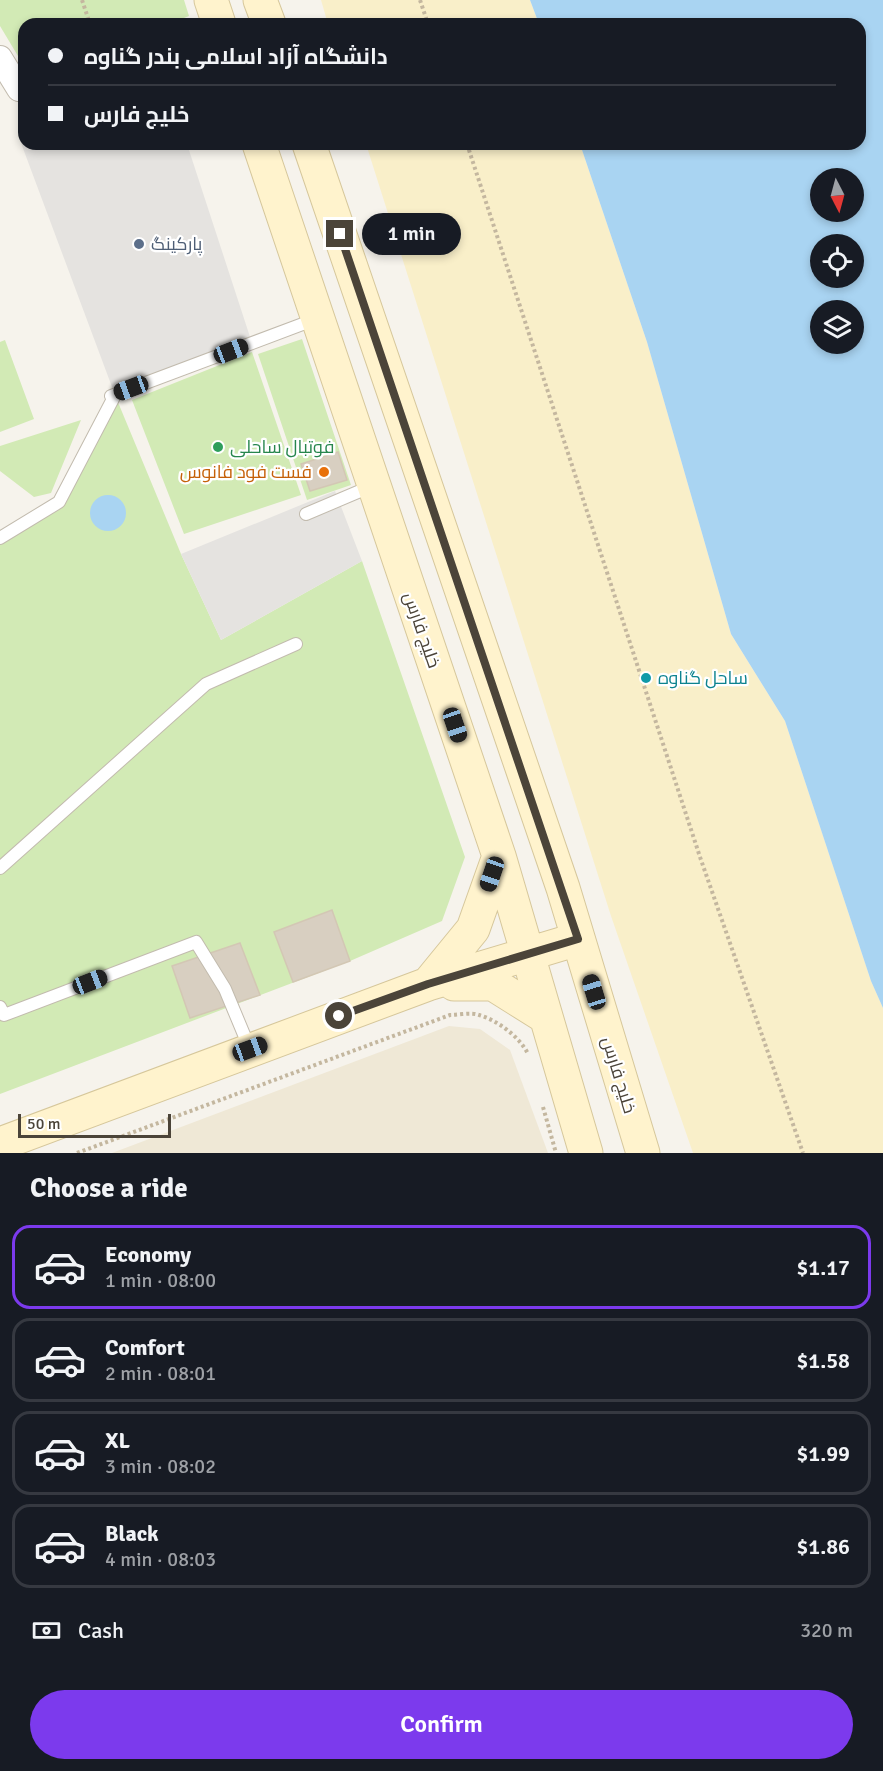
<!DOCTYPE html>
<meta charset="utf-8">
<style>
body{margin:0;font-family:Signika,Cairo,sans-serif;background:#20242c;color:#f1f3f6;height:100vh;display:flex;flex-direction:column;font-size:22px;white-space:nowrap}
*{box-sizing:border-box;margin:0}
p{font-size:20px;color:#9ea1a6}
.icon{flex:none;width:33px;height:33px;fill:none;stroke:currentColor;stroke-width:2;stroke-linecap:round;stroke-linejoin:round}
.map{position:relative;height:1153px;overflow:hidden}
.drawer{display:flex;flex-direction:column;background:#171b24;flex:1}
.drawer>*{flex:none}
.banner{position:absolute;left:18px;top:18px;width:848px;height:132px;border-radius:18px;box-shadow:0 3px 9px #0003;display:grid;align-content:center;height:132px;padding:0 30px;background:#171b24}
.needle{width:39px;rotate:174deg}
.buttons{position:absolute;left:810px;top:168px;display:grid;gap:12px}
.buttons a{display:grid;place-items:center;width:54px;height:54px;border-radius:50%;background:#171b24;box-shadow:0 3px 9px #0003;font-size:30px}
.scale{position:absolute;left:18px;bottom:15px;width:153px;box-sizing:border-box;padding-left:6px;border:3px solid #4b4439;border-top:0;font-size:16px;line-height:21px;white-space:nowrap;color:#4b4439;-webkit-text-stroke:4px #fff;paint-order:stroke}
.end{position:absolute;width:27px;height:27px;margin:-14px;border:8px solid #4b4439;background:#fff;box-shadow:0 0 0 3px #fff}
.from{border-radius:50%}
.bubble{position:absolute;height:42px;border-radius:21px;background:#171b24;box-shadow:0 3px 9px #0003;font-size:20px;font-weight:600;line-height:42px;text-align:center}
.car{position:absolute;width:18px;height:36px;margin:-18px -9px;border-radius:8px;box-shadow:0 0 4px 2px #0007;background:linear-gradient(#222 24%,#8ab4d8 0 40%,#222 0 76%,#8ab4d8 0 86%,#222 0)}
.banner b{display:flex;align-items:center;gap:21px;height:57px;font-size:22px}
.banner b+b{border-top:2px solid #363941}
.banner i{width:15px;height:15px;background:#f1f3f6}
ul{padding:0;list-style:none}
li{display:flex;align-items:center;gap:18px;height:84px;margin:0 12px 9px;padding:0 18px;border:3px solid #363941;border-radius:18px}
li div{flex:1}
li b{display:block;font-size:22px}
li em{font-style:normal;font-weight:600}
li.active{border-color:#7c3aed}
li>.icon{width:54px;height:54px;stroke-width:1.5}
h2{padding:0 30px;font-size:27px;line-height:72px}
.pay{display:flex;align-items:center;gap:15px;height:66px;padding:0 30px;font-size:22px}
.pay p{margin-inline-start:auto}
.cta{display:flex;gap:12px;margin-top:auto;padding:12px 30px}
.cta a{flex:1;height:69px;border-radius:36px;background:#7c3aed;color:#fff;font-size:24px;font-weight:600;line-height:69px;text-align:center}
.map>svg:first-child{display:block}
.education{fill:#efe8d6}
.green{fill:#d2eab5}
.sand{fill:#f9efc9}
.parking{fill:#e5e3e0}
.water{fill:#a9d4f2;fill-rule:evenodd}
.building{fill:#d8cfc1;stroke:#d3c7b4;stroke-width:1.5}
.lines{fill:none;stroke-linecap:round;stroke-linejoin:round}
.lane-casing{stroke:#c2bbae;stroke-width:14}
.street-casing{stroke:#c2bbae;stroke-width:26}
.secondary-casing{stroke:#d6c79b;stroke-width:35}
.path{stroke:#c4b79f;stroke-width:4;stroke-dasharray:3 3;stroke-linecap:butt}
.lane{stroke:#fff;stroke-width:12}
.street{stroke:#fff;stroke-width:24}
.secondary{stroke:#fff3cd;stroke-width:33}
.route{stroke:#4b4439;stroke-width:8}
.service-dot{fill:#5c6f8a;stroke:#fff;stroke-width:2}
.leisure-dot{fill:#2e9e5b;stroke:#fff;stroke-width:2}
.food-dot{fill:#e8710a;stroke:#fff;stroke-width:2}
.culture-dot{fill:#0f9aa8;stroke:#fff;stroke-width:2}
.labels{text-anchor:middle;stroke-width:4.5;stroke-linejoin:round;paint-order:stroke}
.service-label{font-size:18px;fill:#4e5e75;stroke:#fff;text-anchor:start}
.leisure-label{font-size:18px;fill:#27864d;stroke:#fff;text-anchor:start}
.food-label{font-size:18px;fill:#c56008;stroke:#fff;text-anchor:end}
.street-label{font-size:18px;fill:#4b4439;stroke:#fff}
.culture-label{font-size:18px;fill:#0d838f;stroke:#fff;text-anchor:start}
</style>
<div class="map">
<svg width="883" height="1153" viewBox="0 0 883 1153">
<rect width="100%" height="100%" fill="#f6f3ec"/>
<!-- education -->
<path class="education" d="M449,1026L480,1029L510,1050L548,1153H112Z"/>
<!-- green -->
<path class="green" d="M0,0H184L189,16L169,24H24V66L0,26Z
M302,339L351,485L307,500L258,354Z
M5,340L34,419L0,432V342Z
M252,352L301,495L184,534L132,400Z
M115,395L181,554L221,640L362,561L465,857L442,921L350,961L0,1094V541L59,502Z
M81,420L51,493L34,497L0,471V446Z"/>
<!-- sand -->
<path class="sand" d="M321,0H530L539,24H328Z
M366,144H580L647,342L731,634L785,721L871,981L883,1008V1153H693L611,916Z"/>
<!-- parking -->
<path class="parking" d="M24,142V144H187L252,343L115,395L21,143Z
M335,491L362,561L221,640L181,554Z"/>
<!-- water -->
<path class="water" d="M530,0H883V1008L871,981L785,721L731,634L647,342L580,144H860V24H539ZM820,178H854V212H820ZM820,244H854V278H820ZM820,310H854V344H820Z
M90 513a18 18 0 1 1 36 0a18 18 0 1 1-36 0Z"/>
<!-- building -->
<path class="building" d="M338,452L347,480L310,491L301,464Z
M332,910L350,961L293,982L274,932Z
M240,943L260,995L190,1018L172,966Z"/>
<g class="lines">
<defs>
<path id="lane" d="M306,514L372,486
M0,538L59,502L115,395L111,396L316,319
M0,868L206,684L296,644
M0,1007L4,1015L196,942L225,989L250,1049"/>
<path id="street" d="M0,58L19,89"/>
<path id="secondary" d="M211,0L219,24
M260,0L269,24
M259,144L499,856L586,1153
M309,144L563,888L643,1153
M428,984L473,929L499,856
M454,984H493L544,1016
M0,1144L428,984L578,939"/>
</defs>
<!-- lane casing -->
<use href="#lane" class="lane-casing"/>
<!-- street casing -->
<use href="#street" class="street-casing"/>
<!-- secondary casing -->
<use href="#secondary" class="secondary-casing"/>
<!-- path -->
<path class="path" d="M82,0L90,24
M420,0L428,24
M467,144L700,857L803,1153
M543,1107L556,1153
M77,1153L450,1015C459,1015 471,1012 479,1015C497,1020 520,1037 528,1054"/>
<!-- lane -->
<use href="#lane" class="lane"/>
<!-- street -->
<use href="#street" class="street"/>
<!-- secondary -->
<use href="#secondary" class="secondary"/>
</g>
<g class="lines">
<!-- route -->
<path class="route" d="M339,1016L428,984L578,939L340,234"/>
</g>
<!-- markers -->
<circle class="service-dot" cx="139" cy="244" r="6"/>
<circle class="leisure-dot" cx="218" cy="447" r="6"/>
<circle class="food-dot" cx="324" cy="472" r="6"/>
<circle class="culture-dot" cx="646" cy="678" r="6"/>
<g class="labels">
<!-- service labels -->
<g class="service-label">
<text x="151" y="250">پارکینگ</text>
</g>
<!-- leisure labels -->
<g class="leisure-label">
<text x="230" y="453">فوتبال ساحلی</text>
</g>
<!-- food labels -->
<g class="food-label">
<text x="312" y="478">فست فود فانوس</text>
</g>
<!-- street labels -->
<g class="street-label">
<text transform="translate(422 630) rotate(71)" y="6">خلیج فارس</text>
<text transform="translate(619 1075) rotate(73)" y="6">خلیج فارس</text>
</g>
<!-- culture labels -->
<g class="culture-label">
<text x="658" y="684">ساحل گناوه</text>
</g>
</g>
</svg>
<div class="buttons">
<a><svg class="needle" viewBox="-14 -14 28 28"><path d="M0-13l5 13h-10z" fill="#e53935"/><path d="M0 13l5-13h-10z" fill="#9ea1a6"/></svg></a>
<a><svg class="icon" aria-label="locate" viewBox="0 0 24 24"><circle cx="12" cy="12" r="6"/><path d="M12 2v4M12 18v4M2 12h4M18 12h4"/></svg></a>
<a><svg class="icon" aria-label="layers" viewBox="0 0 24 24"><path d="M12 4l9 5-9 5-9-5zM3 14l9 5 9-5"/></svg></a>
</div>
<div class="scale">50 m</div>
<i class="end from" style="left:339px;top:1016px"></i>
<i class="end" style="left:340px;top:234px"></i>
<div class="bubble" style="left:362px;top:213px;width:99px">1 min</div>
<i class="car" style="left:231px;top:351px;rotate:69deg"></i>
<i class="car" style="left:131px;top:388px;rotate:250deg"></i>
<i class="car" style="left:455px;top:725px;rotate:161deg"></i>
<i class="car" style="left:492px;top:874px;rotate:199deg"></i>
<i class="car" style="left:90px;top:982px;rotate:69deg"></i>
<i class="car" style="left:594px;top:992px;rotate:343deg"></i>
<i class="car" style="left:250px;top:1049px;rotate:70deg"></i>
<div class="banner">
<b><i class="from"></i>دانشگاه آزاد اسلامی بندر گناوه</b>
<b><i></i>خلیج فارس</b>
</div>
</div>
<section class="drawer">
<h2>Choose a ride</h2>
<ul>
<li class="active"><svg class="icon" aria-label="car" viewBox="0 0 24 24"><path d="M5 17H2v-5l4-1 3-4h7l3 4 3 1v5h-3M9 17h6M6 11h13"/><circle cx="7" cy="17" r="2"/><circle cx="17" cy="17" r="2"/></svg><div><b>Economy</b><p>1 min · 08:00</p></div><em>$1.17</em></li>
<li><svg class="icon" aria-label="car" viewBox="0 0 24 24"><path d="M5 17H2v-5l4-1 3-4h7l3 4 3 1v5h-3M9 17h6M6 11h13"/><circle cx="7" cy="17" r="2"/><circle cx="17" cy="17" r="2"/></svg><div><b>Comfort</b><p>2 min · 08:01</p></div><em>$1.58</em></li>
<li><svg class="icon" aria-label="car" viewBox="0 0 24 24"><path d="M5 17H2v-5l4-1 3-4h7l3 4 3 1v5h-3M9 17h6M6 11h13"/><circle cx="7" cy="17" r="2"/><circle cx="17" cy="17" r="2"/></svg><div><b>XL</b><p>3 min · 08:02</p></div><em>$1.99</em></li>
<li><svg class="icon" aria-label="car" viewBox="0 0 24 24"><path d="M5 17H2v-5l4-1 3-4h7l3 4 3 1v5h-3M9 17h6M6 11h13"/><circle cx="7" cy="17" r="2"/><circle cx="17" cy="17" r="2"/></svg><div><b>Black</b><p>4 min · 08:03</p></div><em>$1.86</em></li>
</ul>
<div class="pay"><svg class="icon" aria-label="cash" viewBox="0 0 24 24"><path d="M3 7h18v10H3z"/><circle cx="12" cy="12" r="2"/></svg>Cash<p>320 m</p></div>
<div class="cta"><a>Confirm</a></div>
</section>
